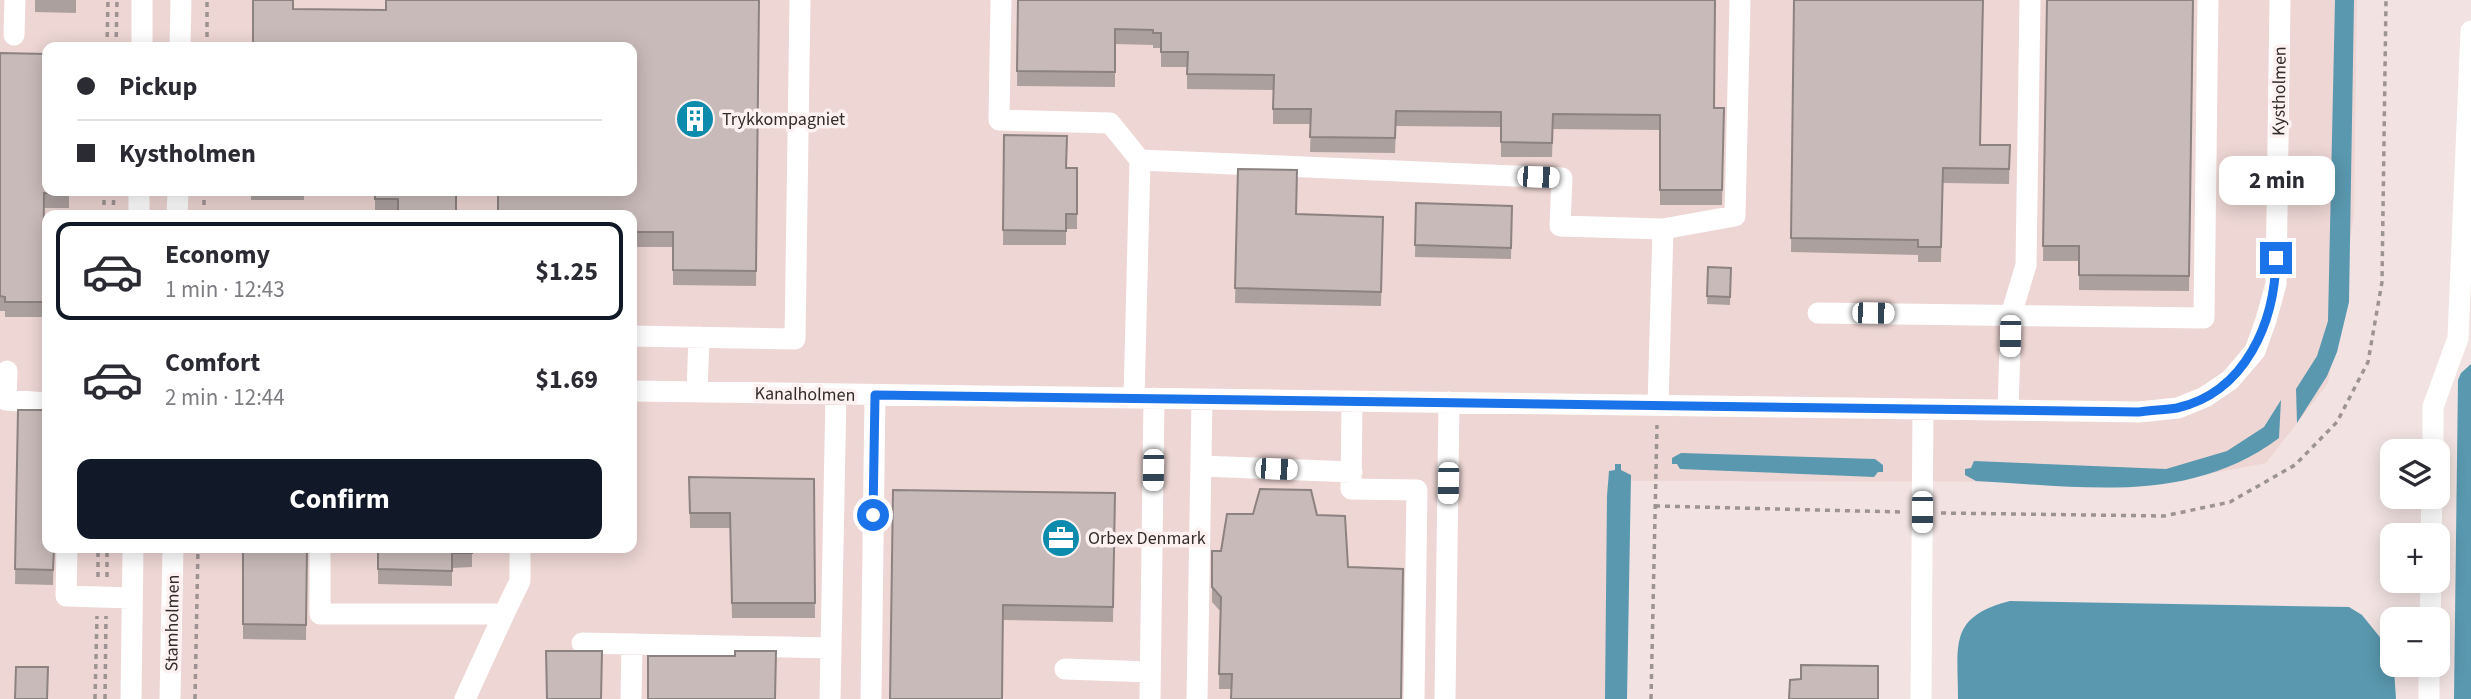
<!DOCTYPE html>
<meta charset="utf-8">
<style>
body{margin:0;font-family:"Source Sans 3",sans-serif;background:#f7f7f7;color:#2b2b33;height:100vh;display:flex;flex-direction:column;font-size:26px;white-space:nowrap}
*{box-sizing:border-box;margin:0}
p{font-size:23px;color:#7c7c81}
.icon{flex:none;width:38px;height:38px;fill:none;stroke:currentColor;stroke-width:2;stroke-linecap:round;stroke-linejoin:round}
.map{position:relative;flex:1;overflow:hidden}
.side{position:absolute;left:42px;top:210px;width:595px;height:343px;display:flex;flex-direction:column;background:#fff;border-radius:14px;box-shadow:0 4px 18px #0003}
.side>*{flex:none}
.hud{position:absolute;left:42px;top:42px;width:595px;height:154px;border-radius:14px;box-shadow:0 4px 18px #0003;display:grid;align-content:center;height:154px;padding:0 35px;background:#fff}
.tools{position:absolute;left:2380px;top:439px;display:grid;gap:14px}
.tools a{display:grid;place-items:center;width:70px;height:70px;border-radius:14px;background:#fff;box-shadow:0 4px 18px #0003;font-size:35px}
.end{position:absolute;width:32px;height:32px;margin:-16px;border:9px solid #1a73e8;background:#fff;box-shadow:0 0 0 4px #fff}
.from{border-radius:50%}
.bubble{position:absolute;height:49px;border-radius:14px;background:#fff;box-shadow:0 4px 18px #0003;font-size:23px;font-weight:700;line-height:49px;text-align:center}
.car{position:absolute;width:21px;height:42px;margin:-21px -10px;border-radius:9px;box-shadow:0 0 5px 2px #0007;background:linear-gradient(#fff 24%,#345 0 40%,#fff 0 76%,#345 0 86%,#fff 0)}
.hud b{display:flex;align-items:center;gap:24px;height:66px;font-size:26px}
.hud b+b{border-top:2px solid #e1e1e2}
.hud i{width:18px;height:18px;background:#2b2b33}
ul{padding:12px 0 0;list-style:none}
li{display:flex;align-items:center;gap:21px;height:98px;margin:0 14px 10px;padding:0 21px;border:4px solid transparent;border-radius:14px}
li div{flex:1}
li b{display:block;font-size:26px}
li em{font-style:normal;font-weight:700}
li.current{border-color:#111827}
li>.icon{width:63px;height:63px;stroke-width:1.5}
.button{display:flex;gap:14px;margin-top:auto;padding:14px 35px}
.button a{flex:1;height:80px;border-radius:14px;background:#111827;color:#fff;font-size:28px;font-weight:700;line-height:80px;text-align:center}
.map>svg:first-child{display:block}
.built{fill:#edd6d4;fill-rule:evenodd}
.water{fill:#5998af}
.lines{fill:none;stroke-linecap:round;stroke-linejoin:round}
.path{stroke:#9e9393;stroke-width:3.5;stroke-dasharray:5 5;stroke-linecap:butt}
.minor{stroke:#fff;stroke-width:21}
.wall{fill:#aca09f}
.building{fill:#c8bab9;stroke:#8c8282;stroke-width:2}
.route{stroke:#1a73e8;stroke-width:9}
.labels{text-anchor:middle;stroke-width:7;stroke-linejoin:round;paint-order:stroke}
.street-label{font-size:18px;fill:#322c2c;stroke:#fdf1f1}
.poi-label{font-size:18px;fill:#322c2c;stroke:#fdf1f1;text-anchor:start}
</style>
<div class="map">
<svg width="2471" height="699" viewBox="0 0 2471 699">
<rect width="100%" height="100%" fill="#f2e3e2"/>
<!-- built -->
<path class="built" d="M0,0H2357L2354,215L2328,383L2266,463L2166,482L1626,481L1625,699H0ZM47,47H632V191H47ZM47,215H632V548H47Z"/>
<!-- water -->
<path class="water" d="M2335,0H2354L2349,302L2337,352L2327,376L2297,423L2296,389L2317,356L2328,321Z
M2471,364V699H2454L2458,380L2461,373Z
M2281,400L2279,438C2188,506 2081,486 1976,481L1965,475V469L1971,468L1974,461L2166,469L2227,451L2264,427Z
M1681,453L1875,459L1883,465V472H1878L1874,477L1680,469L1677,464H1672V458Z
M1615,464H1621V470L1631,475L1627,699H1605L1607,496L1609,471L1615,470Z
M2010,601L2349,607L2362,615L2383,641H2392L2396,699H1958C1958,644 1948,617 2010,601Z"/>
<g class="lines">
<!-- path -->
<path class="path" d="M107,47L108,0
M116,47L117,0
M207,47V0
M104,215V191
M113,215L114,191
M204,215V191
M1655,506L1901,512
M1941,513L2164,516L2230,502L2295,465L2337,422L2368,362L2382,282L2386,0
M98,577V548
M107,577V548
M95,699L97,616
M105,699L106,616
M195,699L198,548
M1651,699L1657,425"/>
<!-- minor -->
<path class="minor" d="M1001,0L999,120L1110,123L1140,160
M14,35L15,0
M142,47V0
M180,47L181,0
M139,215V191
M177,215L178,191
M1663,229L1735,216L1740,0
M1818,313L2204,318L2208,0
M632,336L795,339L800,0
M7,371L6,400L47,403
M632,391L2139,412L2178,408L2205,397L2230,380L2255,351L2266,320L2276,284L2280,0
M697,392L699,337
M1134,398L1140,160L1562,178L1560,226L1663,229L1658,405
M1352,401L1351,489L1417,490L1414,699
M2008,410L2011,315L2026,265L2030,0
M2433,452V407L2458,338L2471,31
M1201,466L1352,472
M2431,536L2432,497
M67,548L66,596L132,598
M320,548V614H504L465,699
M504,614L520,581V548
M2430,620L2431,581
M582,643L831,648
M1065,669L1150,672
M131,699L133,548
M170,699L173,548
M631,699L632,644
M830,699L836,394
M871,699L875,395
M1150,699L1154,398
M1197,699L1202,399
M1445,699L1449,402
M1921,699L1923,409
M2429,699V665"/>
</g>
<!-- wall -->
<path class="wall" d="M35,0H76V13L35,12Z
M759,0L756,286L673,285V247H632V191L293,9L386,10Z
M1018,0L1714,108H1724L1722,205H1660V130L1553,129L1552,157H1501V127L1396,126L1395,153L1310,152L1311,124H1273V90L1187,89V67H1161V48H1153V45L1115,44V87L1017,86Z
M1794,0L1981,145H2010L2009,184L1943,183L1941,262H1918V255L1791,252Z
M2047,0H2193L2189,291L2079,290V261H2043Z
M0,53L69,191V208H44L43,317H5V311H0Z
M1004,135L1066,168H1077V229H1066V245H1003Z
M1238,169L1296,215L1383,217L1381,306L1235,303Z
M251,191H304V200H251Z
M375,191L456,215H398V214H375Z
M1416,203L1512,206L1511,259L1415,257Z
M1708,267L1731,268L1730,305L1707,304Z
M18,410L54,548L53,585L15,584Z
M689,477L814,479L815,618H732L730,528H690Z
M1115,493L1113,622L1003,620L890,699Z
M1253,514L1231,689H1219L1220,611L1212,602V551H1221Z
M243,548H307L306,640L243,639Z
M378,548H472V567L452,568V586L378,584Z"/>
<!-- building -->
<path class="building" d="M253,0H293V9L386,10V0H759L756,271L673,270V232H632V215H498V191H632V47H253Z
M1018,0H1715L1714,108H1724L1722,190H1660V115L1553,114L1552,143L1501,142V112L1396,111L1395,138L1310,137L1311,109H1273L1274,75L1187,74L1188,52H1161V33H1153V30L1115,29V72L1017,71Z
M1794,0H1983L1980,145H2010L2009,169L1943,168L1941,247H1918V240L1791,238Z
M2047,0H2193L2189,276L2079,275V246H2043Z
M0,53L47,54V191H69V194L44,193L43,302H5V297L0,296Z
M1004,135L1067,136L1066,168H1077V214H1066V231L1003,230Z
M1238,169L1297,170L1296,214L1383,217L1381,292L1235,288Z
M375,191H456V215L398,214V199H375Z
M1416,203L1512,206L1511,248L1415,245Z
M1708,267L1731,268L1730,297L1707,296Z
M18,410H47V548H54L53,570L15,569Z
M689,477L814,479L815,603H732L730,513H690Z
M1260,489L1311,490L1317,515L1345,516L1348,567L1403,569L1401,699H1231L1232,674H1219L1221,597L1212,587V551H1221L1227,514H1253Z
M893,490L1115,493L1113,607L1003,605L1002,699H890Z
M243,548H307L306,625L243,624Z
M378,548H472V553H452V571L378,569Z
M546,651H602L601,699H547Z
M735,651H776L775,699H648V656H735Z
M1801,665L1878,666V699H1789L1790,680L1801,679Z
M16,667H48L47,699H15Z"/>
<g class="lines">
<!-- route -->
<path class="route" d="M873,515L875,395L2139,412C2152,410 2165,410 2177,408C2246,392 2275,322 2276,258"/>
</g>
<!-- icons -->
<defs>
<symbol id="building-disc" viewBox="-11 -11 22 22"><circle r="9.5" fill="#0c8bac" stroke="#fdf1f1"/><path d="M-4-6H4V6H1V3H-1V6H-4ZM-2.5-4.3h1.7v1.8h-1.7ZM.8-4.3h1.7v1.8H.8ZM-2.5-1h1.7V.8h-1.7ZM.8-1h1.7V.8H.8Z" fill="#fff"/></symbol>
<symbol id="office-disc" viewBox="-11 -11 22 22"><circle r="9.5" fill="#0c8bac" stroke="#fdf1f1"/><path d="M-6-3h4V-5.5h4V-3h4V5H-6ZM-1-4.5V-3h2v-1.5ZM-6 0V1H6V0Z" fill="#fff"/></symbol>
</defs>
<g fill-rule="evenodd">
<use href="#building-disc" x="673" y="97" width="44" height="44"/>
<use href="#office-disc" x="1039" y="516" width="44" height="44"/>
</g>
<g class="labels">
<!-- street labels -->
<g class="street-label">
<text transform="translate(2279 91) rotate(-89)" y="6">Kystholmen</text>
<text transform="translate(805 394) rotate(1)" y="6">Kanalholmen</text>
<text transform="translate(172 623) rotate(-89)" y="6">Stamholmen</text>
</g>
<!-- poi labels -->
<g class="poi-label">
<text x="722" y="125">Trykkompagniet</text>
<text x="1088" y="544">Orbex Denmark</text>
</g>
</g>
</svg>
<div class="tools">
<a><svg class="icon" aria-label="layers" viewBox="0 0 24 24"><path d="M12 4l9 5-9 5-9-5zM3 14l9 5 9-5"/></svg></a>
<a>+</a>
<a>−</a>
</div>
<i class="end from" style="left:873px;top:515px"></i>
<i class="end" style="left:2276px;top:258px"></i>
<div class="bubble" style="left:2219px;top:156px;width:116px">2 min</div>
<i class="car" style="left:1538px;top:177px;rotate:92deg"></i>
<i class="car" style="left:1873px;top:313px;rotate:91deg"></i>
<i class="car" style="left:2010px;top:336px;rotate:181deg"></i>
<i class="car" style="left:1276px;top:469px;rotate:92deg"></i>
<i class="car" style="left:1153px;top:470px;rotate:181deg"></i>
<i class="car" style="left:1448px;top:483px;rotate:181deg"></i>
<i class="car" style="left:1922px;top:512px;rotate:180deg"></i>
<div class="hud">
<b><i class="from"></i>Pickup</b>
<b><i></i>Kystholmen</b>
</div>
<section class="side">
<ul>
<li class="current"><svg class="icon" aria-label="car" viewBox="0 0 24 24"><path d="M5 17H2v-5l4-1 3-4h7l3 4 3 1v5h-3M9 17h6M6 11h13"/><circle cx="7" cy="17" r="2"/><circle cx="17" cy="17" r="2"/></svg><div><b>Economy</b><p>1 min · 12:43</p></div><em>$1.25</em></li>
<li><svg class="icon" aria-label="car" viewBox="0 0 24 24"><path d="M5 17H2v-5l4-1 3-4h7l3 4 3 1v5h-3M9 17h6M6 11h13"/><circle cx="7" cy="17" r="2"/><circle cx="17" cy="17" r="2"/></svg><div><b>Comfort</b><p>2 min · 12:44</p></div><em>$1.69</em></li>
</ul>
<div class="button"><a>Confirm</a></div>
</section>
</div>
